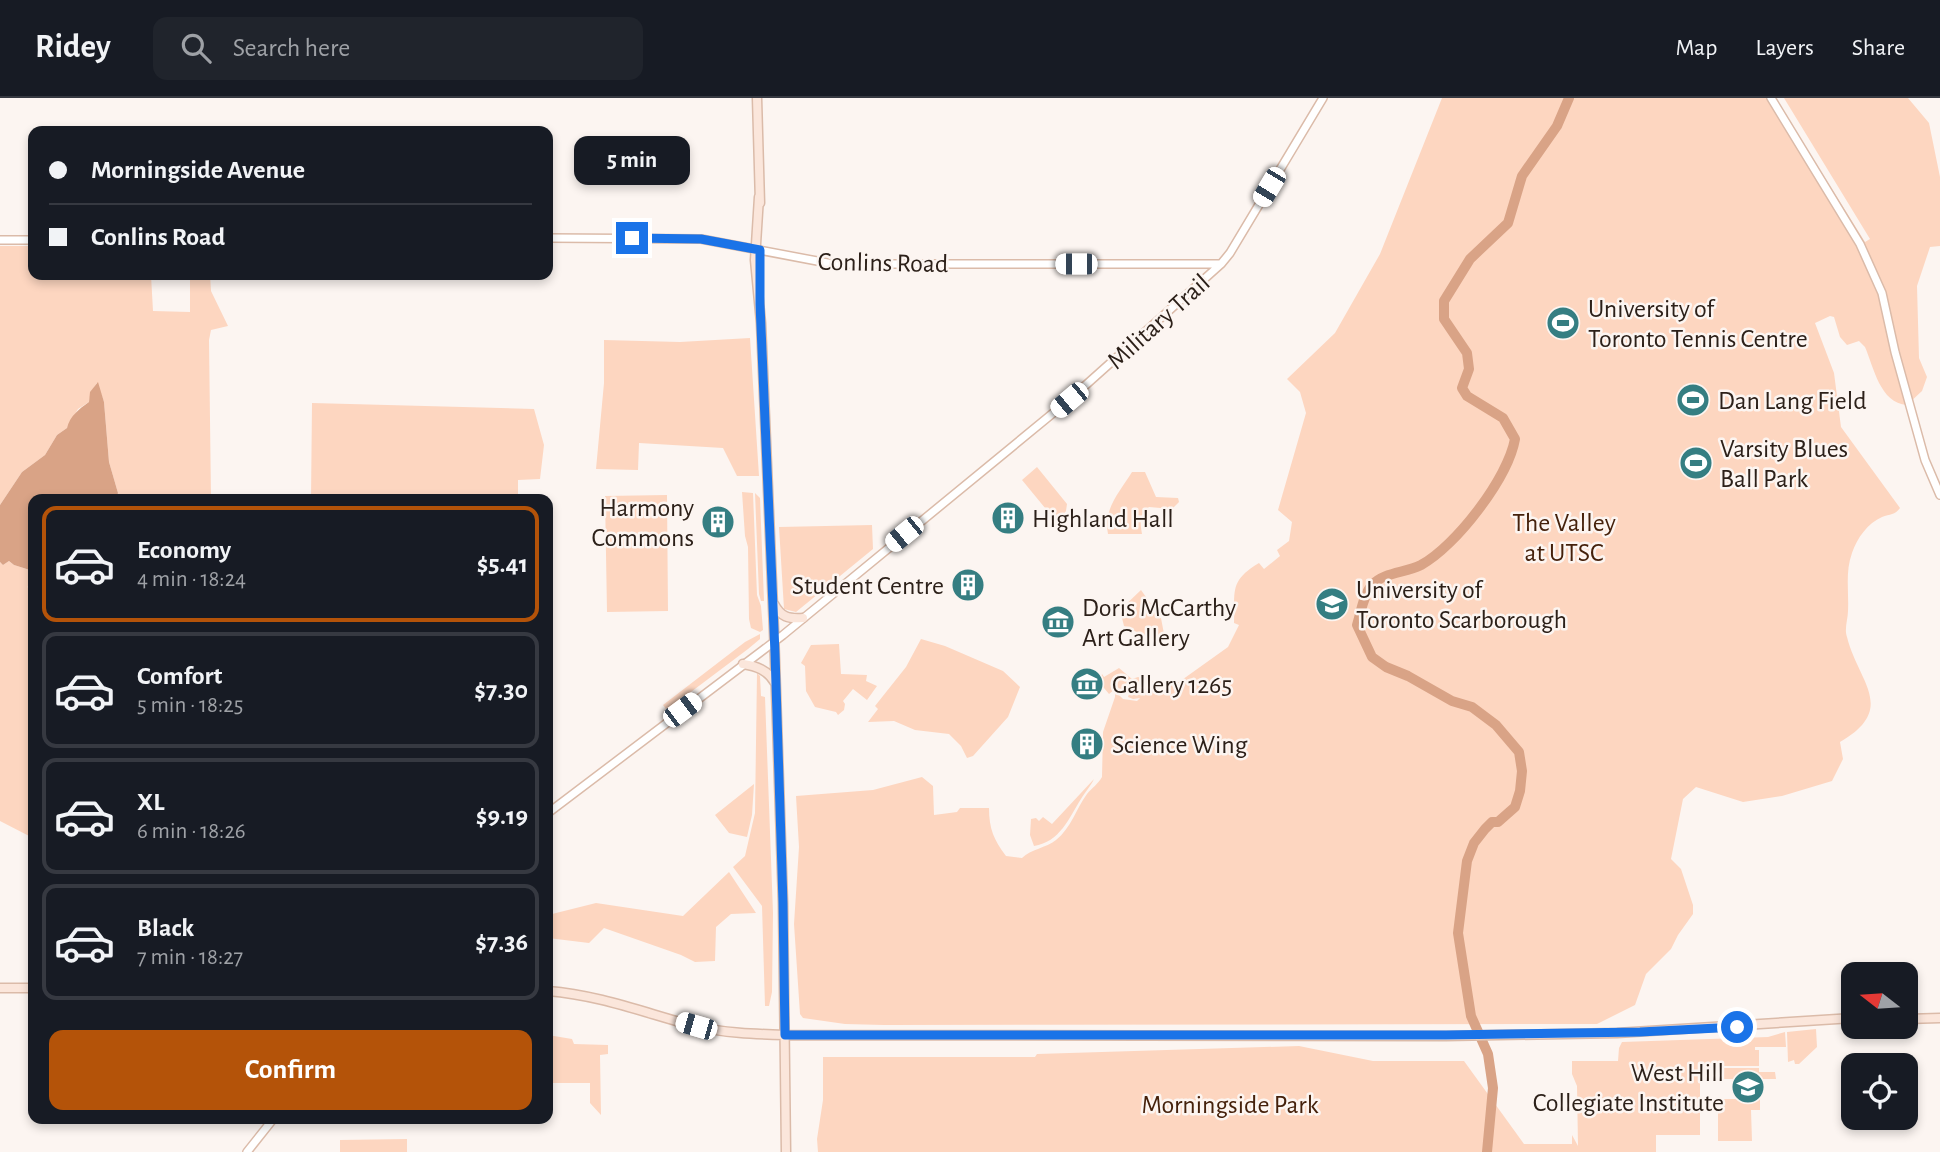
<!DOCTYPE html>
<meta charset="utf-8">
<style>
body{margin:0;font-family:"Alegreya Sans",sans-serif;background:#20242c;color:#f1f3f6;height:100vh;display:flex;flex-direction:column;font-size:26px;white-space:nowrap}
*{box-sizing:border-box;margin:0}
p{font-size:23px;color:#9ea1a6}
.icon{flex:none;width:38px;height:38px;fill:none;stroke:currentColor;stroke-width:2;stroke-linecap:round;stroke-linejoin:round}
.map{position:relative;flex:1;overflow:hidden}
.details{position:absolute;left:28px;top:396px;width:525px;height:630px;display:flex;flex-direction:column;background:#171b24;border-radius:14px;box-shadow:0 4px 10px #0003}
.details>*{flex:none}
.banner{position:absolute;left:28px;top:28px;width:525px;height:154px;border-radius:14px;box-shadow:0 4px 10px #0003;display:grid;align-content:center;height:154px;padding:0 21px;background:#171b24}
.needle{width:46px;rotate:287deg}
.buttons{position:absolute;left:1841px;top:864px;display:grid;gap:14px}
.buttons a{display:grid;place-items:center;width:77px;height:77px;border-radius:14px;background:#171b24;box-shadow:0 4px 10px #0003;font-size:35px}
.end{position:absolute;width:32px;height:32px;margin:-16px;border:9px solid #1a73e8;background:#fff;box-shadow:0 0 0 4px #fff}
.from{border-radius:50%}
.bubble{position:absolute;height:49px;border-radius:14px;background:#171b24;box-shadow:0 4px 10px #0003;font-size:23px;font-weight:700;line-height:49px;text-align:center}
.car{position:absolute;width:21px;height:42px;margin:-21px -10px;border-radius:9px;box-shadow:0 0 5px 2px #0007;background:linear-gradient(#fff 24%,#345 0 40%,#fff 0 76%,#345 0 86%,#fff 0)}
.banner b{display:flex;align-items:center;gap:24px;height:66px;font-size:26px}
.banner b+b{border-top:2px solid #363941}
.banner i{width:18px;height:18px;background:#f1f3f6}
ul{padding:12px 0 0;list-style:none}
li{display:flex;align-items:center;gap:21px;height:116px;margin:0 14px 10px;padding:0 7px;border:4px solid #363941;border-radius:14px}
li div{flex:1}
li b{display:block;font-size:26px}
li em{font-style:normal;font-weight:700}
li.selected{border-color:#b45309}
li>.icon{width:63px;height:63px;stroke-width:1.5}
.cta{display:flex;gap:14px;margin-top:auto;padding:14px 21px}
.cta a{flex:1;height:80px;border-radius:14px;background:#b45309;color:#fff;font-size:28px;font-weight:700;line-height:80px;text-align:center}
header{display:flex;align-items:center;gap:42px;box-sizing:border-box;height:98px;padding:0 35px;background:#171b24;border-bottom:2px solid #363941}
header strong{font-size:33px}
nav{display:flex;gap:38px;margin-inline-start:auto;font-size:24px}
.search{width:490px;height:63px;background:#20242c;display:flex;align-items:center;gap:18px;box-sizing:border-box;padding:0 24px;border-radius:14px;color:#9ea1a6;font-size:26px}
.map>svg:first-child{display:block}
.green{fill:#fdd6c0}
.water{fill:#d9a386}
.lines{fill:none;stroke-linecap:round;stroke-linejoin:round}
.river{stroke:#d9a386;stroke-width:10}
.tertiary-casing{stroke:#dbbba9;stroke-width:10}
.secondary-casing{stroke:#dbbba9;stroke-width:11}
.tertiary{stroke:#fff;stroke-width:7}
.secondary{stroke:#fbe6db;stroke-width:8}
.route{stroke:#1a73e8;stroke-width:9}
.labels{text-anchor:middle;stroke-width:5;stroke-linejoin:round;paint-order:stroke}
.street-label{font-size:26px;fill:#2c2019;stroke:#fcf5f1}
.poi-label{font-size:26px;fill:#2c2019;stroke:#fcf5f1;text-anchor:start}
.park-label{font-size:26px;fill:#45210b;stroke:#fcf5f1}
</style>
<header>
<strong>Ridey</strong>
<div class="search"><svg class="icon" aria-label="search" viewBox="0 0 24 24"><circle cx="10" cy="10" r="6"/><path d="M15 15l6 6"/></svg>Search here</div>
<nav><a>Map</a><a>Layers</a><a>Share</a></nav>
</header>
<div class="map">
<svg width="1940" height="1054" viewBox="0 0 1940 1054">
<rect width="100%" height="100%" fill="#fcf5f1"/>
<!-- green -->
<path class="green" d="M1442,0H1775L1865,144L1870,141L1784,0H1908L1929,25L1940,79V148L1930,149L1917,188L1919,260L1927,279L1922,293L1907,307C1880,305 1874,270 1865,249L1859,243L1847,247L1840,239L1834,219L1830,218L1815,225L1834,275L1841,329L1900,410C1895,417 1890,416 1882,419C1868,425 1857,440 1852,455C1845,474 1849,493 1848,513C1848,521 1844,531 1847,539C1858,584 1898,610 1840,644L1843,661L1832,683L1782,698L1743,704L1696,689L1683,701L1671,761L1681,771L1693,807V816L1678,837L1671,851L1646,876L1635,907L1597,926L884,927L845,926L803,920L800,916L794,826L799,749L796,698L873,692L922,679L933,688L934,717L957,714L960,710H989C989,731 994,742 1006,758L1022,760C1031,751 1046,750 1056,742C1071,730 1076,711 1087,696C1092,690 1098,686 1102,679L1103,634L1115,599V593L1123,601L1137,603L1140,600L1133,601L1128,599L1130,593L1144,588H1167L1179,584L1228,549L1239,527L1234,525C1235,493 1229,483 1259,465L1264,471L1280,458L1277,452L1289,443L1292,424L1278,412L1306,315L1300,294L1287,281L1335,235L1380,156Z
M0,148H33V177H151L153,213L190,214V177H210L211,193L228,228L211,232L209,242L211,401H116L118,395L109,364L104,304L97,285L91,294L89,304L78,311L67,330L57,337L45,357L22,374L0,407Z
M750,240L759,378H737L723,350L639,345L638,372L596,371L604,285V242L680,244Z
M312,305L534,311L544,347L540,381L518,382V401H311Z
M1037,369L1067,406L1066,413L1062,418L1055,419L1050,416L1022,382Z
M1132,374H1145L1156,399L1178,400L1179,404L1172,411L1149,409C1139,416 1140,424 1142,436H1108C1103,411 1119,395 1132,374Z
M742,394L753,395L757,497L761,508L763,532L760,534L751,530L749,521L748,449L745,438Z
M755,395L760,400L764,503H761L759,496Z
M667,397L668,513L607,514L605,398Z
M872,427L873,451L796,514L784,511L779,429Z
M9,463L14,467L33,473V486L27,489L33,491V740L0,723V464L3,467Z
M1141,492L1161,520L1164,536L1161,542L1156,543L1124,528L1120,512Z
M760,536V541L748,551L667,612L663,607L745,544Z
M921,541L945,548L1003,573L1020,589L1008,619L973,658L967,660L961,648L949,636L915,632L894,623L868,624L878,611L875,608L906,569Z
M839,546L841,576L867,577L866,583L877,588L867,602L853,591L843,603L845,606L844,612L838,617L836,614L815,609L806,593L805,568L801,565L811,547Z
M1119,570L1132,581L1138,579L1160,585L1140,586L1120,594L1115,591L1109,596L1099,584L1102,576L1104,579Z
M757,575L760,578L761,598L765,599L773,815L772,894L769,908H765L762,808L733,769L745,758L755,715Z
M1094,681C1091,688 1085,694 1081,701C1069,720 1060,744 1034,748L1030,737L1031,721L1036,720L1039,723L1043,719L1052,726Z
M754,686L752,717L747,739L729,735L715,717Z
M729,774L756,815L731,816L716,829L715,863L695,864L681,857L604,830L589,845L548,840V817L596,805L683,818Z
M1816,931L1817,949L1799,966H1795L1794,962L1788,964L1787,934Z
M1785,934L1786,949H1755V952H1759V968H1718V981H1700V1037H1656V1054H818L817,1041L823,1002V959H1035L1037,956L1299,948L1373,963H1464L1524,1046H1572V1037L1578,1048L1577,988L1572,976V963H1618L1619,950L1622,944L1768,939Z
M548,937L572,941L574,946L608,947V956L600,957L601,1017L590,1005V985H548Z
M1720,970H1759V974H1775L1776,981H1720Z
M1718,1001H1760V1012H1751L1752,1043H1718Z
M407,1041V1054H340V1042Z"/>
<!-- water -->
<path class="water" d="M98,284L104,304L109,364L118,395L116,401H33V473L14,467L9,463L3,467L0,464V407L22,374L45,357L57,337L67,330C70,318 79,311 89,304L90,294Z"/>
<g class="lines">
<!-- river -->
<path class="river" d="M1487,1054L1493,990L1488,956L1471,918L1458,835L1467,763L1474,745L1485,731L1492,724H1498L1515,709L1520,693L1522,673L1519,654L1496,627L1472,609L1452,603L1408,578L1386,569L1372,559L1357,527C1361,515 1363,497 1372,487C1384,474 1405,475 1421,467C1456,448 1508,380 1515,341L1503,320L1467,298L1462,290L1469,271L1467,255L1444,221V203L1470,161L1508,125L1522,78L1557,28L1569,0"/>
<defs>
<path id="tertiary" d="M1771,0L1860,146L1882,195L1895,254L1925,362L1940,397
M548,140L701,141L833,166H1220
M0,142H33
M548,715L783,537L1069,302L1221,166L1230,155L1323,0
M247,1054L274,1020"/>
<path id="secondary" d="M757,0L760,105
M759,99L755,162L761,225L774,533L783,805L786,1054
M774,506C781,519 788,521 803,520
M743,566C756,568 768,572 775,585
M0,890H33
M548,893C599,897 645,915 694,928C724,935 754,936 785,937L1446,938L1617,935L1853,920
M1906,921L1940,920"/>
</defs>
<!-- tertiary casing -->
<use href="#tertiary" class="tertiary-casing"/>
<!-- secondary casing -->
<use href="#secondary" class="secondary-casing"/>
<!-- tertiary -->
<use href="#tertiary" class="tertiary"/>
<!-- secondary -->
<use href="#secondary" class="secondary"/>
</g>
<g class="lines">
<!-- route -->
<path class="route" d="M632,140L701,141L760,152V206L775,555L783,805L785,937H1446L1640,934L1737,929"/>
</g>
<!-- icons -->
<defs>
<symbol id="stadium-disc" viewBox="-11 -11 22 22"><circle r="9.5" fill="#357e82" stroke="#fcf5f1"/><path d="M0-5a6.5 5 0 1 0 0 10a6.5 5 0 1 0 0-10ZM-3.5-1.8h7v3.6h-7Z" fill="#fff"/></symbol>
<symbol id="building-disc" viewBox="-11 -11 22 22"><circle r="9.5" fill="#357e82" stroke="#fcf5f1"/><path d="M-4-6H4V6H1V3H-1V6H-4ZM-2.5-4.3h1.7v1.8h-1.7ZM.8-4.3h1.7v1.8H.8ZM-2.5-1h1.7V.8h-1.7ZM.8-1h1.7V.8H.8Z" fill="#fff"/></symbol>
<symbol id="university-disc" viewBox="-11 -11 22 22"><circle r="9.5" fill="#357e82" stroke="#fcf5f1"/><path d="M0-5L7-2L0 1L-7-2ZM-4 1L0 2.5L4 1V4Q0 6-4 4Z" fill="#fff"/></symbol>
<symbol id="museum-disc" viewBox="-11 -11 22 22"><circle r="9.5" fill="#357e82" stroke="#fcf5f1"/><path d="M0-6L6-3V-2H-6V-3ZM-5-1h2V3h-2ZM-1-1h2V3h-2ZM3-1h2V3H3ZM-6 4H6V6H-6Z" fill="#fff"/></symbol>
<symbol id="school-disc" viewBox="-11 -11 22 22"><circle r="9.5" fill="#357e82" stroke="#fcf5f1"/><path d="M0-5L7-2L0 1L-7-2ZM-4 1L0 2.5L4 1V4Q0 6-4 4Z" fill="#fff"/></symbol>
</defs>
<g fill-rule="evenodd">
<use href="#stadium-disc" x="1544" y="206" width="38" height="38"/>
<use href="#stadium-disc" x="1674" y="283" width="38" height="38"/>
<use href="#stadium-disc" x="1677" y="346" width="38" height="38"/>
<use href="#building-disc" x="989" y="401" width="38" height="38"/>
<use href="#building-disc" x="699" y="405" width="38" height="38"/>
<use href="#building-disc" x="949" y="468" width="38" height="38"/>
<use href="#university-disc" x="1313" y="487" width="38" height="38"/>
<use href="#museum-disc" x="1039" y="505" width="38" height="38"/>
<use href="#museum-disc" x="1068" y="567" width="38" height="38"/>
<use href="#building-disc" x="1068" y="627" width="38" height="38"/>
<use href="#school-disc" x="1729" y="970" width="38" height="38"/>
</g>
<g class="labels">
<!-- street labels -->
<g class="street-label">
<text transform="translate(883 164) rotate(1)" y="9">Conlins Road</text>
<text transform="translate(1158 223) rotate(-42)" y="9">Military Trail</text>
</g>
<!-- poi labels -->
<g class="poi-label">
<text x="1588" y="219">University of<tspan x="1588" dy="30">Toronto Tennis Centre</tspan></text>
<text x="1718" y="311">Dan Lang Field</text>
<text x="1720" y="359">Varsity Blues<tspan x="1720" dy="30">Ball Park</tspan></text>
<text x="694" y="418" text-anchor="end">Harmony<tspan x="694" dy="30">Commons</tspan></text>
<text x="1032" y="429">Highland Hall</text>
<text x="944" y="496" text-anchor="end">Student Centre</text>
<text x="1356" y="500">University of<tspan x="1356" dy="30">Toronto Scarborough</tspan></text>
<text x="1082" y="518">Doris McCarthy<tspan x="1082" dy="30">Art Gallery</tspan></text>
<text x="1112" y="595">Gallery 1265</text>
<text x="1112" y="655">Science Wing</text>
<text x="1724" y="983" text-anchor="end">West Hill<tspan x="1724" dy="30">Collegiate Institute</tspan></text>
</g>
<!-- park labels -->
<g class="park-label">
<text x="1564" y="433">The Valley<tspan x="1564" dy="30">at UTSC</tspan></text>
<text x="1230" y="1015">Morningside Park</text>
</g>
</g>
</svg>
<div class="buttons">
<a><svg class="needle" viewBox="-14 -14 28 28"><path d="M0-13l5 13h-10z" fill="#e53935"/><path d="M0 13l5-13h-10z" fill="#9ea1a6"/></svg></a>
<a><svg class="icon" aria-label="locate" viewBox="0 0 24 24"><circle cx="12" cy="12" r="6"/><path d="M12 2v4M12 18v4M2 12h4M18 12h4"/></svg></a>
</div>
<i class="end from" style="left:1737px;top:929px"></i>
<i class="end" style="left:632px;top:140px"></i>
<div class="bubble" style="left:574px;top:38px;width:116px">5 min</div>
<i class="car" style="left:1269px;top:89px;rotate:211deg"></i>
<i class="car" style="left:1076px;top:166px;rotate:270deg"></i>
<i class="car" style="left:1069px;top:302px;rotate:230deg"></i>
<i class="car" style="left:904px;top:436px;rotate:231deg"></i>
<i class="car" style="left:682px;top:612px;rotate:53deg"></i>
<i class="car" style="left:696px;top:928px;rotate:286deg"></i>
<div class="banner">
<b><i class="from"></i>Morningside Avenue</b>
<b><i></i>Conlins Road</b>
</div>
<section class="details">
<ul>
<li class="selected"><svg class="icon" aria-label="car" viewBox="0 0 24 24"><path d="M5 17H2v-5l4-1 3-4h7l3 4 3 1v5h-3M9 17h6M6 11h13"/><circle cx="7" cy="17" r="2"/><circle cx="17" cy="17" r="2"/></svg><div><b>Economy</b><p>4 min · 18:24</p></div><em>$5.41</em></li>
<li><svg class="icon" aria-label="car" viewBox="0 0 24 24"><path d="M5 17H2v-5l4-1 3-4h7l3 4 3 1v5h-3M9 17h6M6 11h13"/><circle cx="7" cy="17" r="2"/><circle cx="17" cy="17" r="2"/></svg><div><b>Comfort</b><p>5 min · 18:25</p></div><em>$7.30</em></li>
<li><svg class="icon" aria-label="car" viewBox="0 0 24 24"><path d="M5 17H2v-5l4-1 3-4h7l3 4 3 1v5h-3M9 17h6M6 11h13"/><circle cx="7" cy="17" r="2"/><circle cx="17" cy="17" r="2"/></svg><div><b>XL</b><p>6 min · 18:26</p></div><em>$9.19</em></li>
<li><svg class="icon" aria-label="car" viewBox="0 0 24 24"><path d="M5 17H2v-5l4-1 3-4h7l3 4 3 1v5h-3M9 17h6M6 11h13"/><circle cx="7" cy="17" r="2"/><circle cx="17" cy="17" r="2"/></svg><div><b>Black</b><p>7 min · 18:27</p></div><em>$7.36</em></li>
</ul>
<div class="cta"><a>Confirm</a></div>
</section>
</div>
